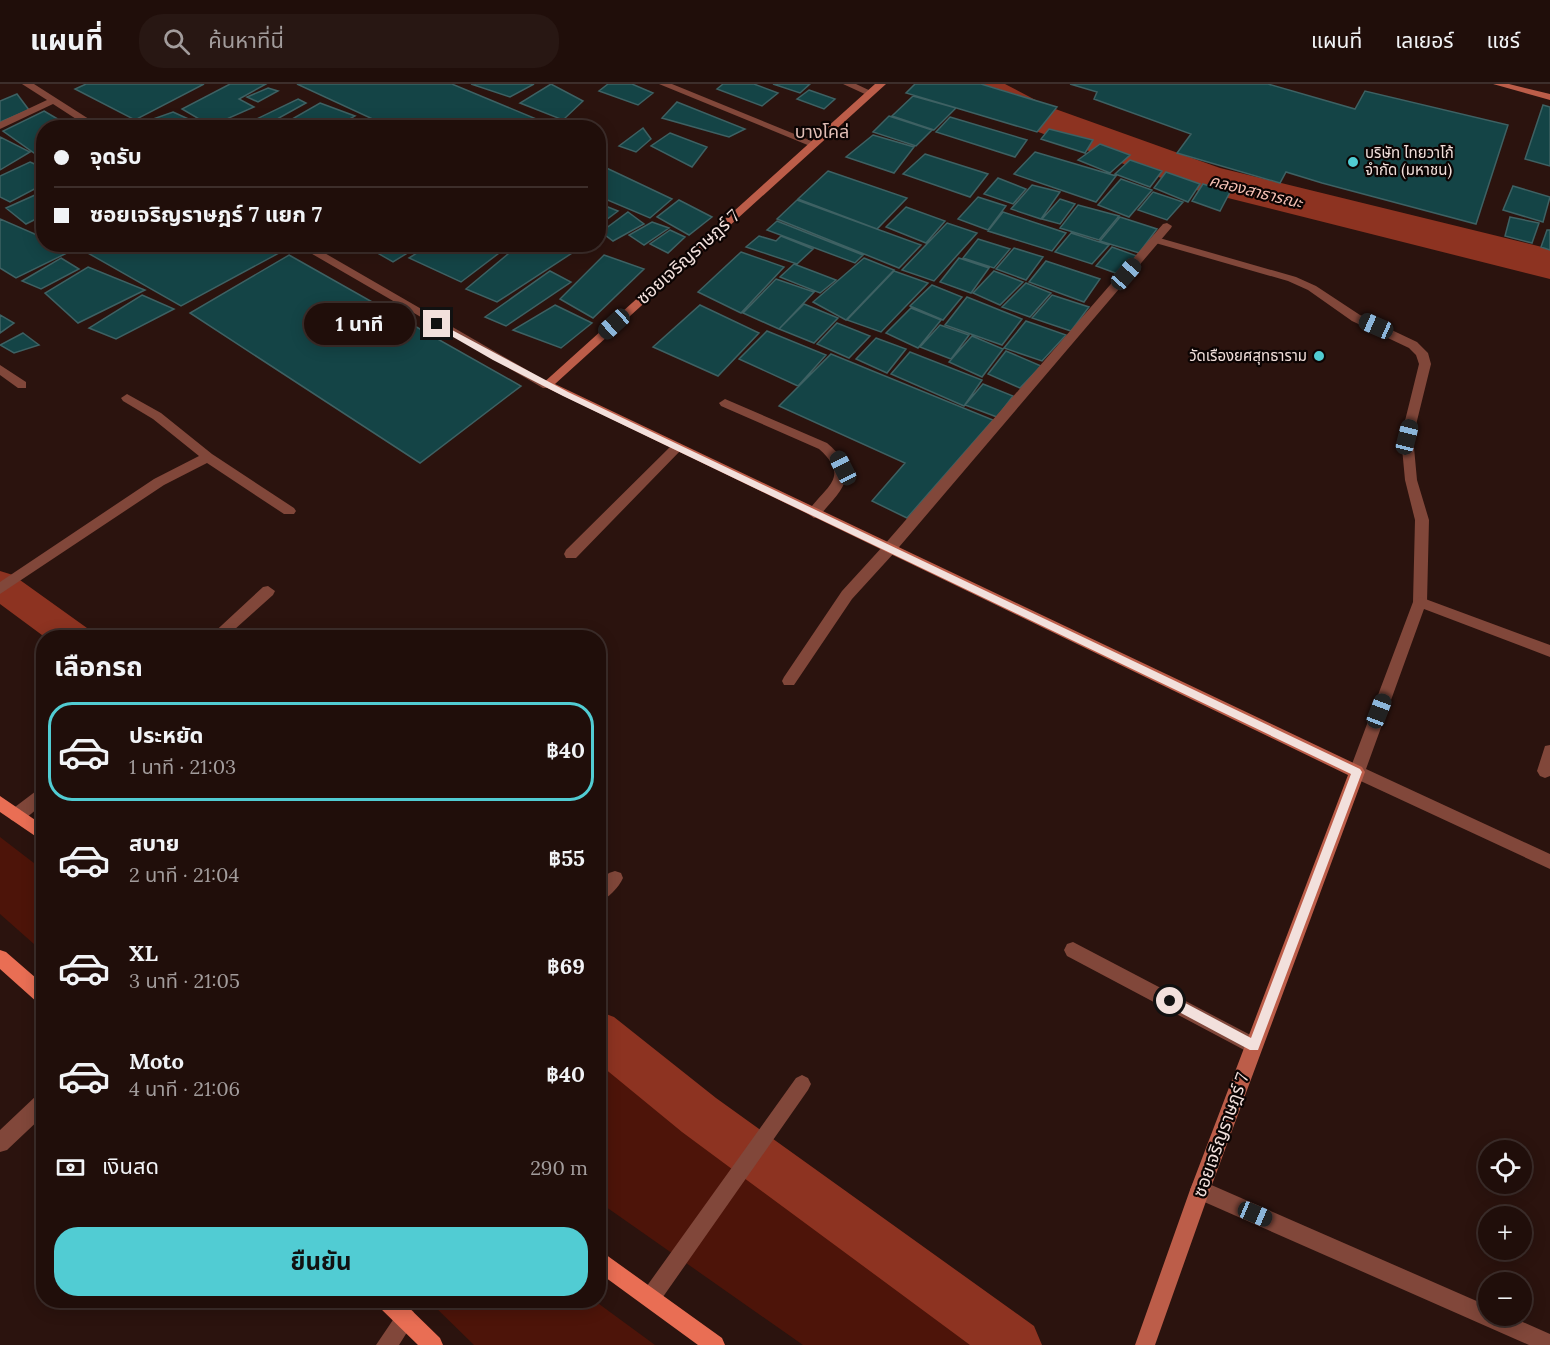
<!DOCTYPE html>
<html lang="th">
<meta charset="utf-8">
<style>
body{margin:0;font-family:Lora,"Noto Sans Thai",serif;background:#281713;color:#f1f3f6;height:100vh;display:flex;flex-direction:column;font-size:22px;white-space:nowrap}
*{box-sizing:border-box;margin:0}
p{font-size:20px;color:#a29c9c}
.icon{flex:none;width:33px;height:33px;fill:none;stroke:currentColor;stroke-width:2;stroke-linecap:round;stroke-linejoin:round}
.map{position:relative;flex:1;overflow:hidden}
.side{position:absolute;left:36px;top:546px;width:570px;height:678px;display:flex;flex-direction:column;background:#200e0a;border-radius:24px;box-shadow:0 3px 15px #0003,0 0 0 2px #3d2e2b}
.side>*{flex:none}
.hud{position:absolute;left:36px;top:36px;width:570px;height:132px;border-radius:24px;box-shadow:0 3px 15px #0003,0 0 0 2px #3d2e2b;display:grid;align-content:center;height:132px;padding:0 18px;background:#200e0a}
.controls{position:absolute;left:1478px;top:1056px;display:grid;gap:12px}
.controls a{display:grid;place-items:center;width:54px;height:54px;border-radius:50%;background:#200e0a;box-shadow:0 3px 15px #0003,0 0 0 2px #3d2e2b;font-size:30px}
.end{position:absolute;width:27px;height:27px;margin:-14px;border:8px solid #f2e0dc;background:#111;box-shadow:0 0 0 3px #111}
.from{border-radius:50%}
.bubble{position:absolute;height:42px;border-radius:21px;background:#200e0a;box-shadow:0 3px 15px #0003,0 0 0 2px #3d2e2b;font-size:20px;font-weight:700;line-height:42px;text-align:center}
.car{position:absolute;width:18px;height:36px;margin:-18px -9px;border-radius:8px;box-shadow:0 0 4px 2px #0007;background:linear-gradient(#222 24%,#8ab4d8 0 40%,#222 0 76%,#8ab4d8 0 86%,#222 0)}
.hud b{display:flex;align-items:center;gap:21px;height:57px;font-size:22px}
.hud b+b{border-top:2px solid #3d2e2b}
.hud i{width:15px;height:15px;background:#f1f3f6}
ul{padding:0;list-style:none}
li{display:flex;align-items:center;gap:18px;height:99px;margin:0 12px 9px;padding:0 6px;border:3px solid transparent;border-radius:24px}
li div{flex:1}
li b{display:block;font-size:22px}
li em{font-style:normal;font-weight:700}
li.active{border-color:#51ccd3}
li>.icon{width:54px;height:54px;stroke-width:1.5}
h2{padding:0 18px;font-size:27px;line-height:72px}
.pay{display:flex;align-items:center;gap:15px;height:66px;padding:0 18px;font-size:22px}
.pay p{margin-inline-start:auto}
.action{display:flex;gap:12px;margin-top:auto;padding:12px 18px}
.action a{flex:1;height:69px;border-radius:24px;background:#51ccd3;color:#111;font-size:24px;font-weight:700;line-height:69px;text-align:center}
header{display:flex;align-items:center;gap:36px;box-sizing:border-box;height:84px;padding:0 30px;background:#200e0a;border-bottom:2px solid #3d2e2b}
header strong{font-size:28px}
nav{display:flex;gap:33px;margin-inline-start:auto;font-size:21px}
.search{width:420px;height:54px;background:#281713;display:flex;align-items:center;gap:15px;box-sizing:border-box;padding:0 21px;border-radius:24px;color:#a29c9c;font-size:22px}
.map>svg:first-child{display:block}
.green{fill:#4d1409}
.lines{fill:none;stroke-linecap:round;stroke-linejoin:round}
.canal{fill:#8d3321;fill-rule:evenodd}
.river{fill:#8d3321;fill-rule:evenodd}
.building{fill:#144446;stroke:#3e6163;stroke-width:1.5}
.lane{fill:#81473a;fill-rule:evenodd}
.street{fill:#81473a;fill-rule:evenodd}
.secondary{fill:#bc5d49;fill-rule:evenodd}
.primary{fill:#e96e54;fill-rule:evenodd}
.route{fill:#f2e0dc}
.poi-dot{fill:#51ccd3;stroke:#0c0403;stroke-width:2}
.labels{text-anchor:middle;stroke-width:4.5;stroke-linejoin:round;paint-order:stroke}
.far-poi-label{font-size:15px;fill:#f2e0dc;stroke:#0c0403;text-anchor:start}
.far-water-label{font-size:16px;font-style:italic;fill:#f3bfb3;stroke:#0c0403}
.far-quarter-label{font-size:18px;fill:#e0beb6;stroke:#0c0403}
.street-label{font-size:18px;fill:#f2e0dc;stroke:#0c0403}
</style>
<header>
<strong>แผนที่</strong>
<div class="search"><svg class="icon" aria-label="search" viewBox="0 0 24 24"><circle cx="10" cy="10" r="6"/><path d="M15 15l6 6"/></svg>ค้นหาที่นี่</div>
<nav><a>แผนที่</a><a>เลเยอร์</a><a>แชร์</a></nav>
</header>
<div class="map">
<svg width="1550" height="1261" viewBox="0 0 1550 1261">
<rect width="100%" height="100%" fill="#2b130e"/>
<!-- green -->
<path class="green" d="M0,753L43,786V868L0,830Z
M598,968L725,1066L995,1261H803L599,1118Z
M429,1217H595L655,1261H474Z"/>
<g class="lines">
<!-- canal -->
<path class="canal" d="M0,487L13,491L87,544L92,554H46L0,520Z
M598,927L614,933L716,1014L1034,1242L1042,1261H970L682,1048L598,979Z"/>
<!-- river -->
<path class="river" d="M953,0H1005L1047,22L1220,84L1550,165V195L1188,104L1017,40L959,9Z"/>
</g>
<!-- building -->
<path class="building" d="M86,0H204L135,36L75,5Z
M230,0H266L239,15L254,23L211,42L182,25Z
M297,0H452L553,42L392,44Z
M471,0H534L510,13Z
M551,0L583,17L563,36L520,19Z
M608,0H632L653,9L638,21L599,7Z
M723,0H754L778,9L762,22L717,5Z
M773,0H810L800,9Z
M915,0H981L1057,23L1037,48L906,9Z
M1070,0H1268L1355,25L1365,7L1508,41L1476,140L1322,99L1286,88L1280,99L1177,69L1191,50L1094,15L1097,8Z
M268,4L278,7L258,18L247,13Z
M809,6L835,15L824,25L797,15Z
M17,10L29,26L0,38V17Z
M913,12L956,24L934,46L892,32Z
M298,15L306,19L261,44H238Z
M677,18L745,45L729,53L662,34Z
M320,19L355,32L334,44H284L280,42Z
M1543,21L1550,23V82L1525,75Z
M44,27L73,44H44V76L3,47Z
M173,28L206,43L145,44L139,40Z
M889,32L932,46L916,62L873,48Z
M950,33L1027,56L1015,73L936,48Z
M355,35L372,44H342Z
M643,44L651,55L636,68L619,62Z
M1049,45L1093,56L1085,69L1041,55Z
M670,49L707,63L692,83L651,62Z
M873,51L914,63L894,89L846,73Z
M0,53L30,68L0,86Z
M1100,60L1130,71L1110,89L1078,76Z
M1035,68L1116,92L1096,118L1014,90Z
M925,70L988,90L970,113L903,90Z
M1130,76L1162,87L1150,103L1115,90Z
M30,78L44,84V100L10,118L0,113V92Z
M598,80L672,115L650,134L598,112Z
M828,87L907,114L877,145L798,115Z
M1166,88L1200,100L1188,118L1154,104Z
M998,94L1026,105L1013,120L984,110Z
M1121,95L1152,106L1129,133L1098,121Z
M1203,100L1230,108L1220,127L1192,117Z
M1032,101L1060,108L1041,135L1011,125Z
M1513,102L1550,113L1543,138L1503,126Z
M44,107V131L26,140L6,124Z
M1153,108L1183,118L1167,136L1138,126Z
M978,113L1006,122L988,146L958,135Z
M1060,115L1075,120L1060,140L1042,135Z
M679,116L712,133L689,151L657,133Z
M797,116L921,161L899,184L777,135Z
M598,119L618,127L598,142Z
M1078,121L1119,132L1099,156L1060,144Z
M906,123L945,137L926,159L886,143Z
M628,128L644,140L613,157L601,148Z
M1003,128L1066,149L1052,167L988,147Z
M1120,133L1157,145L1139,169L1100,157Z
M1510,133L1539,139L1532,159L1505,152Z
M0,135L44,154V160H58L71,167L16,194L0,184Z
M777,137L863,171L855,179L767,146Z
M652,138L669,144L644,161L629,151Z
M947,139L977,149L934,197L902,186Z
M670,146L685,153L668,169L650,160Z
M1547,146H1550V166L1541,163Z
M1071,149L1109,161L1092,180L1055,168Z
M759,152L776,157L781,152L813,165L797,180L746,163Z
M978,155L1010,165L994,184L963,174Z
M72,160H265L279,169L181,222Z
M362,160H422L393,178Z
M431,160H511L461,198L409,174Z
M520,160H586L497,218L466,205Z
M1112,163L1137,172L1121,191L1096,182Z
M1014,164L1043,173L1026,196L996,185Z
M741,168L784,183L741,229L698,208Z
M289,171L521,302L420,379L190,229Z
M604,171L644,185L593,234L560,215Z
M61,174L79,185L41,205L22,197Z
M864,174L894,186L846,236L813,218Z
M959,174L989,184L971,209L940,198Z
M1046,177L1100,195L1084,218L1029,198Z
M794,180L836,196L820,209L780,193Z
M88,183L145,206L78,239L45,209Z
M550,187L571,198L506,242L485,233Z
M894,187L928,199L881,248L847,236Z
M994,187L1023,198L1000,221L973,209Z
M776,195L814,208L779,245L743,229Z
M1026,199L1051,209L1030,233L1002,223Z
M932,201L962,213L943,236L910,222Z
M142,211L174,225L116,255L89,244Z
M1052,211L1089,223L1071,247L1032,234Z
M967,213L1022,235L1002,261L945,241Z
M804,220L838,234L814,259L779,245Z
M555,221L592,239L561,264L513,246Z
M700,221L759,249L718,292L653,263Z
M911,224L941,236L918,264L886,249Z
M0,231L14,239L0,249Z
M1026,237L1066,251L1042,277L1004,264Z
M837,239L870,252L849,274L817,260Z
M940,241L969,251L951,275L920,263Z
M767,247L826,271L798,302L739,275Z
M23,249L39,261L14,269L0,261Z
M972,252L1003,265L982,293L949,278Z
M876,254L906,265L887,289L856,275Z
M1006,267L1041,282L1020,304L988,290Z
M910,268L982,296L964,322L891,290Z
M831,270L993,336L907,434L872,417L905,379L779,322Z
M983,300L1013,312L997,333L965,321Z"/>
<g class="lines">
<!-- lane -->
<path class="lane" d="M1156,153L1296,193L1316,202L1360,231L1417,258L1428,269L1431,280L1413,353L1417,396L1429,436L1427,518L1425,522L1420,523L1413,518L1415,436L1405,396L1401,353L1419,280L1416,271L1409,264L1352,237L1308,206L1288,197L1152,158V154Z
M127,310L161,329L212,370L294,424L296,427L294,430H284L207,379L164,401L0,510V498L154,395L199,372L153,335L123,317L121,314Z
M725,315L827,359C862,389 843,405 819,432L814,434L807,429C824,403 852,394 819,365L721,322L719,319Z
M677,359L681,360L683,363L681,366L576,474H566L564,470L566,466L673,360Z
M889,460L896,465L894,469L852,515L794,601H784L782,597L784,593L842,507L884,461Z
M268,502L275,507L273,511L225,554H208L263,503Z
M1550,661V692L1545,694L1540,692L1537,687L1545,662Z
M44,701V718C35,726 24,740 11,736L9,731L11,726Z
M615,787L621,789L623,794C619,803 608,815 598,818V799L609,789Z
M1073,858L1260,956L1263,962L1260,968L1254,971L1248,968L1067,872L1064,866L1067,860Z"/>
<!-- street -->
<path class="street" d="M22,0H34L103,44H90L53,20L0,45V38L47,16Z
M659,0H672L819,60L810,62Z
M843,0H856L875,9L867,11Z
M1167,139L1172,142L1171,144L894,469H884L882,465L884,461L1163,140Z
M295,160H309L553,301L551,304H543Z
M0,281L26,298V304H18L0,291Z
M1420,513L1550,561V573L1424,525L1366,685L1550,770V785L1352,693L1349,688L1413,518Z
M802,991L808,994L811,1000L808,1006L658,1220L651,1223L644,1220L641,1213L644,1206L796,994Z
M44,1009V1031L7,1066L0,1068V1046L37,1011Z
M1200,1096L1488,1222V1232H1509L1550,1250V1261H1529L1193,1113L1190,1106L1193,1099Z
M406,1224L413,1227L416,1234L399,1261H376L399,1227Z"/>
<!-- secondary -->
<path class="secondary" d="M875,0H886L555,300L1362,683L1365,688L1210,1106L1155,1261H1135L1190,1106L1348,691L541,301Z
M1493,0H1509L1550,10V16Z"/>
<!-- primary -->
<path class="primary" d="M0,712L44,742V758L0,728Z
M0,866L6,868L44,901V921L38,919L0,885Z
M598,1165L722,1254L725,1261H698L598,1188Z
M376,1216H401L440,1254L443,1261H418L379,1223Z"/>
</g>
<!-- route -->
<path class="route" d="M437,238L568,308L1360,685L1362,688L1258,966H1250L1166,921L1164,917L1170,912L1174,913L1251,954L1351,690L563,312L493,276L434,242L433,240Z"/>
<!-- markers -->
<g class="poi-dot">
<circle cx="1353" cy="78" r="6"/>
<circle cx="1319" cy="272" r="6"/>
</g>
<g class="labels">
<!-- far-poi labels -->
<g class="far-poi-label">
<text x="1365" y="74">บริษัท ไทยวาโก้<tspan x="1365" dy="17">จำกัด (มหาชน)</tspan></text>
<text x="1307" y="277" text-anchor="end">วัดเรืองยศสุทธาราม</text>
</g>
<!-- far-water labels -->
<g class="far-water-label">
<text transform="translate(1256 107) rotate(14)" y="6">คลองสาธารณะ</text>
</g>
<!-- far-quarter labels -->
<g class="far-quarter-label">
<text x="822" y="54">บางโคล่</text>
</g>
<!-- street labels -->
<g class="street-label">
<text transform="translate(688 173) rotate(-42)" y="6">ซอยเจริญราษฎร์ 7</text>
<text transform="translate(1221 1051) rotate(-70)" y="6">ซอยเจริญราษฎร์ 7</text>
</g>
</g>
</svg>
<div class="controls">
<a><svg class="icon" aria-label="locate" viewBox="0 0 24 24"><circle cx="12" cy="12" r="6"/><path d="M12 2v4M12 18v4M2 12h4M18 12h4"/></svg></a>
<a>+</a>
<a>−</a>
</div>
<i class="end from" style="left:1170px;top:917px"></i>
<i class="end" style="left:437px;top:240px"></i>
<div class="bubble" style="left:304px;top:219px;width:111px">1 นาที</div>
<i class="car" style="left:1126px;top:190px;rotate:41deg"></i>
<i class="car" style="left:614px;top:240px;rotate:228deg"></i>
<i class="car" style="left:1376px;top:242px;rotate:294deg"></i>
<i class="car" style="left:1407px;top:353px;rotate:14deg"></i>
<i class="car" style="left:843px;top:384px;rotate:333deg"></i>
<i class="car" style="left:1379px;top:627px;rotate:21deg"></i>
<i class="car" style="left:1255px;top:1130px;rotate:113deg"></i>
<div class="hud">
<b><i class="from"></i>จุดรับ</b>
<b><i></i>ซอยเจริญราษฎร์ 7 แยก 7</b>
</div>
<section class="side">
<h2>เลือกรถ</h2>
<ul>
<li class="active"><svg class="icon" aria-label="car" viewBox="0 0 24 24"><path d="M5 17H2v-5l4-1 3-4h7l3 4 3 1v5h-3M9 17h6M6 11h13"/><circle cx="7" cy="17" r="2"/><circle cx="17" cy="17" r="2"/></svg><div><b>ประหยัด</b><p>1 นาที · 21:03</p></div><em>฿40</em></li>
<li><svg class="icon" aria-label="car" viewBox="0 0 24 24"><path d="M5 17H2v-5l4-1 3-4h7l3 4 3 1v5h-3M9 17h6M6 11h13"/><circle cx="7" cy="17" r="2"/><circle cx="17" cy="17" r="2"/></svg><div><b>สบาย</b><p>2 นาที · 21:04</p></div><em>฿55</em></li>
<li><svg class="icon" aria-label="car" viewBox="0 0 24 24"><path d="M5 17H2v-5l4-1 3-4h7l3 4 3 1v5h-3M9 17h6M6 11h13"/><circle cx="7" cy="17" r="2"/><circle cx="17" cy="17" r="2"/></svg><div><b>XL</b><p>3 นาที · 21:05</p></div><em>฿69</em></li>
<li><svg class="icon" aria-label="car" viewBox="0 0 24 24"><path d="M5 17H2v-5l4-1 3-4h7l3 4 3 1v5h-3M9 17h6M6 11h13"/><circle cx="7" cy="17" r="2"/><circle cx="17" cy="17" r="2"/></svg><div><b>Moto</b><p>4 นาที · 21:06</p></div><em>฿40</em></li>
</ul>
<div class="pay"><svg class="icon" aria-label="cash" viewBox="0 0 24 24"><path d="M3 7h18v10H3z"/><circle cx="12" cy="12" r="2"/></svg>เงินสด<p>290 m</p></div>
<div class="action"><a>ยืนยัน</a></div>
</section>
</div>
